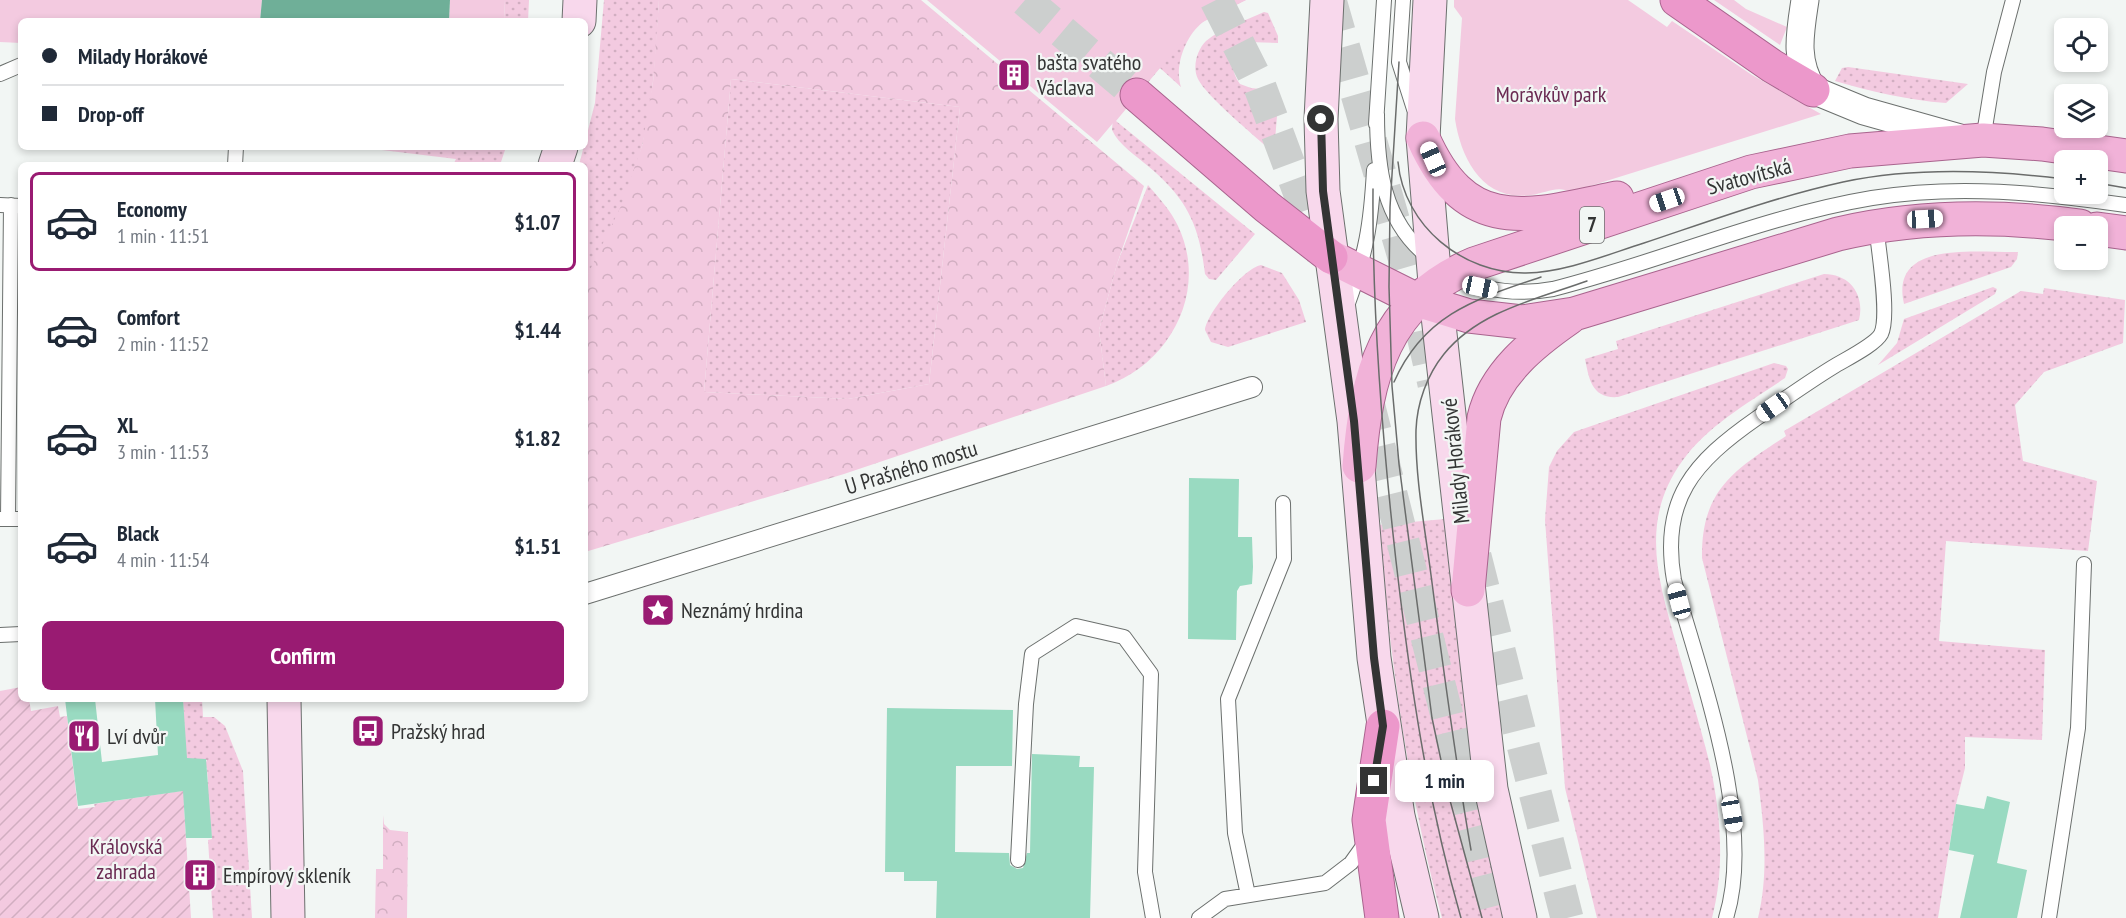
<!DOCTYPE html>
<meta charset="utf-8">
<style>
body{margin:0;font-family:"PT Sans Narrow",sans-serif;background:#f6f6f7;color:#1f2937;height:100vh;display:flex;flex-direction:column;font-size:22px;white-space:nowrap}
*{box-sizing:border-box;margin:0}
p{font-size:20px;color:#747a83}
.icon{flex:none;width:33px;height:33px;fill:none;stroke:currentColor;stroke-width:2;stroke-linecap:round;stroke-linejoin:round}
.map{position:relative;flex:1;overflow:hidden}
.details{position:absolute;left:18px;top:162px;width:570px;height:540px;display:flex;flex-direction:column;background:#fff;border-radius:9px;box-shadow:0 3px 9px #0003}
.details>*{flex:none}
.guide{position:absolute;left:18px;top:18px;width:570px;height:132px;border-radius:9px;box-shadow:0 3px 9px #0003;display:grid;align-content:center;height:132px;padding:0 24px;background:#fff}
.controls{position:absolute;left:2054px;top:18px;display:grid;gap:12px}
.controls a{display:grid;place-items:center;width:54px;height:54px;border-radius:9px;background:#fff;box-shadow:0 3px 9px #0003;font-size:30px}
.end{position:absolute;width:27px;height:27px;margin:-14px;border:8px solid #333434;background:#fff;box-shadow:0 0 0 3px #fff}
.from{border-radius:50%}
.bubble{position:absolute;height:42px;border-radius:9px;background:#fff;box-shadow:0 3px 9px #0003;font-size:20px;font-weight:700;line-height:42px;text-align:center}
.car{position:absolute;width:18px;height:36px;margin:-18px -9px;border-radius:8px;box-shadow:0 0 4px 2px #0007;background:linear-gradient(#fff 24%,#345 0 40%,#fff 0 76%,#345 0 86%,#fff 0)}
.guide b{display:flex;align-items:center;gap:21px;height:57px;font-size:22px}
.guide b+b{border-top:2px solid #e0e1e3}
.guide i{width:15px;height:15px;background:#1f2937}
ul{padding:10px 0 0;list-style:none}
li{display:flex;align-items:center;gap:18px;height:99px;margin:0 12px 9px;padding:0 12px;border:3px solid transparent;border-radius:9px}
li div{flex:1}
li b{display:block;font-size:22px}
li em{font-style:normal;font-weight:700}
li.selected{border-color:#991b72}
li>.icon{width:54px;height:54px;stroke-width:1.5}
.action{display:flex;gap:12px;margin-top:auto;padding:12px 24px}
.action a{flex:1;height:69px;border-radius:9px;background:#991b72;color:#fff;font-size:24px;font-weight:700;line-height:69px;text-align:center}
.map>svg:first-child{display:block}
.grass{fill:url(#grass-dots)}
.forest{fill:url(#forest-crowns);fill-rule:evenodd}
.park{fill:#f3cae0}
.garden{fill:url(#garden-furrows)}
.water{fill:#6faf98}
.building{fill:#99dac1}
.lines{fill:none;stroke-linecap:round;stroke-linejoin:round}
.trunk-tunnel{stroke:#cccfce;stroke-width:33;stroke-dasharray:33 16;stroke-linecap:butt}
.service-casing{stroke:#6c706e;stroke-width:16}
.pedestrian-casing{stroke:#6c706e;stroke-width:22}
.minor-casing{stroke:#6c706e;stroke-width:29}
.secondary-casing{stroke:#6c706e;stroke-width:35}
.primary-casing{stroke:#a9648e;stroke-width:35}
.trunk-casing{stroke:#a9648e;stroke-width:35}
.service{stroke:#fff;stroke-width:14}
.pedestrian{stroke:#fff;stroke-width:20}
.minor{stroke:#fff;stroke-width:27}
.secondary{stroke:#f8d8ec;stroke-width:33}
.primary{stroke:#f1b2d8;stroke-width:33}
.trunk{stroke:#ec98cb;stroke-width:33}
.tram{stroke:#6a6c6b;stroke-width:1.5}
.route{stroke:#333434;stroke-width:8}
.labels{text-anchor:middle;stroke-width:4.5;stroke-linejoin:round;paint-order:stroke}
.shield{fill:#f2f6f4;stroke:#6c6e6e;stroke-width:1.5}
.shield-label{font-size:21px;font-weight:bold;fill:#333434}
.poi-label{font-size:22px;fill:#333434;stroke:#f2f6f4;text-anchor:start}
.park-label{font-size:22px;fill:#6a2a52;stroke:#f2f6f4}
.street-label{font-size:22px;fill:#333434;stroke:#f2f6f4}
</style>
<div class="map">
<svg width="2126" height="918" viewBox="0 0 2126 918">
<defs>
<pattern id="grass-dots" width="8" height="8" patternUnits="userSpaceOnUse" patternTransform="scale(1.5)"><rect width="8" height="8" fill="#f3cae0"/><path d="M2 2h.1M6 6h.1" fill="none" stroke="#d1aec1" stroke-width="1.8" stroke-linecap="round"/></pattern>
<pattern id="forest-crowns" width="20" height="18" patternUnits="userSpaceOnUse" patternTransform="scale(1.5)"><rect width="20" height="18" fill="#f3cae0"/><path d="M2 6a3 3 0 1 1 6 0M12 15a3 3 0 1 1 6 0" fill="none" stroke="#d1aec1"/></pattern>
<pattern id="garden-furrows" width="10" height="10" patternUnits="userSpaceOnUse" patternTransform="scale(1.5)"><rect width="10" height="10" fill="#f3cae0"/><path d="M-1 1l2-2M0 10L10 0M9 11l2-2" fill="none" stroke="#d1aec1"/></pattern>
</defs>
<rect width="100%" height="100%" fill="#f2f6f4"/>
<!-- grass -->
<path class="grass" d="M505,0H529L528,21H504Z
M604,0H659C656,49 654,98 642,146C631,192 609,239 585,280V165H579L595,103Z
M1122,0H1246C1232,7 1214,13 1203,22C1185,36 1174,67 1181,87L1160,68L1116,121L1255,234L1216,280L1209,279L1205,274C1199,224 1187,199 1148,166C1135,155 1119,145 1112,130Z
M1264,12L1268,13L1278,36V43L1248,42C1231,52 1229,69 1240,84L1251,88L1279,91L1274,153C1257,138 1206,96 1198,79C1192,67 1197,50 1206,41C1221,28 1245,21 1264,12Z
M1848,67L1968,84L1946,103C1907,100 1873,92 1835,81L1842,68Z
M731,79L960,107L929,384L848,399L704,392Z
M357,147H506L500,165H453L456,159Z
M1148,185C1159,198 1171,211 1178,226C1209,291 1170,364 1106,386L1099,330L1117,264Z
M2018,252L2017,259L2011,267L1904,304C1889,239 1979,253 2018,252Z
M1261,265L1282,273L1299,300L1306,322L1228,347L1211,342L1205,330C1207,313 1244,268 1261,265Z
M1824,274C1850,274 1865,295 1859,320L1618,397C1592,399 1589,379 1585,359L1618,349L1616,341Z
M1993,287L1997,289L1995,294L1878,365L1897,343L1904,319Z
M2044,288L2125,300L2123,343L2044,372L2015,405L2023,461L2097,481L2088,551L1946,541L1939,641L2045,650L2042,740L1965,737V768L1956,804L1938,918H1758C1769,872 1764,827 1758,780L1702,558C1701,490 1734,470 1786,436L1784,431L2021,291L2043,294Z
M1774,363L1786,366L1788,369L1785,378C1750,402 1708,425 1683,460C1639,520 1658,579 1676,643C1687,683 1700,724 1710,765C1721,815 1725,869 1712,918H1597L1565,788L1545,520L1549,467L1557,451L1574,432Z
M1445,519L1475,789L1503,918H1442C1407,789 1391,658 1378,525Z
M183,699H202L203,717H214L225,726L243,771L252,918H213L208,840L212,839L211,832L205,783L208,782L207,768L204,767L207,760L186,759Z"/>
<!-- forest -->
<path class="forest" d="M659,0H921L1144,186L1117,264L1099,330L1106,386L844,474L585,552V280L621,206L642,146L653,82ZM731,79L960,107L929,384L848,399L704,392Z
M383,815L384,824L390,830L408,832L407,918H375L376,869H383Z"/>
<!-- park -->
<path class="park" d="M0,0H262L260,21H21V43L0,42Z
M450,0H505L504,21H449Z
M927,0H1246L1195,26L1097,142Z
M1454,0H1628L1667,27L1672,21L1752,75L1821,114L1571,192C1557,185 1546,193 1531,195C1483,202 1461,159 1455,119L1462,18L1454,7Z
M1714,0H1734L1746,9L1787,27L1780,45Z"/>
<!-- garden -->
<path class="garden" d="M21,687V699H29L31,711L58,706L60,717L67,716L78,809L95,807L94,804L187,790L184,807L191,918H0V691Z"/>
<!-- water -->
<path class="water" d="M262,0H450L449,21H260Z"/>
<!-- building -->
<path class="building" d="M1189,478L1239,479L1238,537H1252L1253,567L1252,584L1240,586L1237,591L1236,640L1188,639Z
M65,699H95L102,762L158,755L155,699H183L187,758L206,759L212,838H186L183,791L78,806Z
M887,708L1013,710L1012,766H956L955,852L1009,853L1010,865L1017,869L1023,868L1027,853H1030L1032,754L1080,756L1079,767H1094L1090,918H936L937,881H904V872H885Z
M1987,796L2010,802L1997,863L2027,870L2017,918H1960L1974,855L1949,850L1956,804L1984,809Z"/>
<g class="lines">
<!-- trunk-tunnel -->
<path class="trunk-tunnel" d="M1025,0L1137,95
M1216,0L1260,87L1325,261
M1330,0L1410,278L1434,384
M1367,399L1498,918
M1475,556L1567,918"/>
<defs>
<path id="service" d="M1403,0L1399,62L1414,109
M0,74L21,65
M1377,114C1377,168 1383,220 1427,256
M1376,124L1384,0
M1983,140L1994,72L2013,0
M235,165L236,147
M0,205L21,206
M1455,276C1486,292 1519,295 1553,289C1660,262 1764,216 1872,198C1958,184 2041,193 2126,205
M1347,306C1366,254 1371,225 1374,170
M0,519H21
M8,519L11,205
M0,635L21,634
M1018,860L1026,704L1032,654L1076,626L1124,637L1151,674L1145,872L1153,918
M1248,895L1235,833L1228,699L1284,559L1283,503
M1199,918L1225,899L1325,883L1351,863L1366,842
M1726,918C1756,822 1700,675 1674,580C1660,499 1694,462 1757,418C1782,401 1807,383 1833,367C1844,360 1875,345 1881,334C1890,316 1878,247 1876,225
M2049,918L2078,728L2084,564"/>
<path id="pedestrian" d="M585,594L1252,387"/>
<path id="minor" d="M1805,0C1800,33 1794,61 1813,90L1864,111L1960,138"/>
<path id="secondary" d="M1327,0L1321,119L1323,191L1354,421L1374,658L1398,816L1422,918
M1430,0L1423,138L1437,307L1491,789L1520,918
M579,21L580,0
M555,165L561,147
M284,699L288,918"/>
<path id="primary" d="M1423,138C1467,238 1529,216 1617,198
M2097,229L2126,233
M1331,257L1417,300L1469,316L1522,322L1574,314L1838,234C1919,215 1998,215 2080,226
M1359,466C1366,376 1384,302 1474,264L1751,172L1850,151L1983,140L2042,144L2126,156
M1468,590L1484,418C1494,374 1533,343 1569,318"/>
<path id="trunk" d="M1677,0L1772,66L1813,90
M1137,95L1267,207L1331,257
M1382,918L1369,820L1383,726"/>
</defs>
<!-- service casing -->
<use href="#service" class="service-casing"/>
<!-- pedestrian casing -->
<use href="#pedestrian" class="pedestrian-casing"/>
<!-- minor casing -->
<use href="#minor" class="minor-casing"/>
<!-- secondary casing -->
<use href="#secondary" class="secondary-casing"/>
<!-- primary casing -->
<use href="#primary" class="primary-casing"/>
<!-- trunk casing -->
<use href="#trunk" class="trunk-casing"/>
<!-- service -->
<use href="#service" class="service"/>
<!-- pedestrian -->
<use href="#pedestrian" class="pedestrian"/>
<!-- minor -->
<use href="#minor" class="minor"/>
<!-- secondary -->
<use href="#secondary" class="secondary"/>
<!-- primary -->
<use href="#primary" class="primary"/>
<!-- trunk -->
<use href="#trunk" class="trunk"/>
<!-- tram -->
<path class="tram" d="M1399,62L1390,207L1389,287L1392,386L1399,464L1432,718L1448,793L1482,918
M1398,162C1404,226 1463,274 1526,273C1566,272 1606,255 1644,243C1710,221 1775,197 1843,182C1914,167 1992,170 2064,179
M2097,183L2126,188
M1373,189C1372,314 1382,437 1396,561C1410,682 1427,800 1461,918
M1394,382C1424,314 1476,299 1541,277
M1471,850C1455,759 1443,667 1431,575C1425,528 1415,478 1416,430C1417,403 1427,375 1444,354C1479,311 1537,299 1587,281"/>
</g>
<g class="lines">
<!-- route -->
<path class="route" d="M1321,119L1323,191L1354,421L1374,658L1383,726L1374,781"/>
</g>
<!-- icons -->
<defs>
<symbol id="building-square" viewBox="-11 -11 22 22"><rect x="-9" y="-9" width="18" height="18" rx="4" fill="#991b72" stroke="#f2f6f4"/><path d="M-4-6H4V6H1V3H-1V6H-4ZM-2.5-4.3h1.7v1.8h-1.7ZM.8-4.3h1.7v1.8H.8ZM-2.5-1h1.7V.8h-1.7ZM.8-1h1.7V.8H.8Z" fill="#fff"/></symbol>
<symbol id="sight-square" viewBox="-11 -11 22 22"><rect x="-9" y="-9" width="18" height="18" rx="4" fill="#991b72" stroke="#f2f6f4"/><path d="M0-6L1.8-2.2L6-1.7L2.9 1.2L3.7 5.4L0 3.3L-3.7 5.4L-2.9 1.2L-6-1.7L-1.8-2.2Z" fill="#fff"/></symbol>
<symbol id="bus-square" viewBox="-11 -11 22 22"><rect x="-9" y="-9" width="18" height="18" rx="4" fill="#991b72" stroke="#f2f6f4"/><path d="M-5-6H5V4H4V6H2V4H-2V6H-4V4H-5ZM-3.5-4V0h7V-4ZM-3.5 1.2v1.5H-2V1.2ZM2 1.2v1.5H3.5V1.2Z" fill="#fff"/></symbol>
<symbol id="restaurant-square" viewBox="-11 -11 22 22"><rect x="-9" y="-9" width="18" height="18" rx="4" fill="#991b72" stroke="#f2f6f4"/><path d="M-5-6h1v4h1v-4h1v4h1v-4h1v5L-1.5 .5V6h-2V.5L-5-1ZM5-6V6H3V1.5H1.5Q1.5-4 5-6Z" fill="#fff"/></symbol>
</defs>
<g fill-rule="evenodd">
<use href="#building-square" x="995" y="56" width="38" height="38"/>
<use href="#sight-square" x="639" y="591" width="38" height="38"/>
<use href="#bus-square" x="349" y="712" width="38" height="38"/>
<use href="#restaurant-square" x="65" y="717" width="38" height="38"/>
<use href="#building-square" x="181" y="856" width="38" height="38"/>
</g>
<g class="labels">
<!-- shield labels -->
<rect class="shield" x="1580" y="207" width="24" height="36" rx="4.5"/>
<g class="shield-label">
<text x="1592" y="232">7</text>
</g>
<!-- poi labels -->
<g class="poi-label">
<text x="1037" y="70">bašta svatého<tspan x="1037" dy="25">Václava</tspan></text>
<text x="681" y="618">Neznámý hrdina</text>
<text x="391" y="739">Pražský hrad</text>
<text x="107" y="744">Lví dvůr</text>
<text x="223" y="883">Empírový skleník</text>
</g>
<!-- park labels -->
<g class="park-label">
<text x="1551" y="102">Morávkův park</text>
<text x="126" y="854">Královská<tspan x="126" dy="25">zahrada</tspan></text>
</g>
<!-- street labels -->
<g class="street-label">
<text transform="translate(1749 176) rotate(-15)" y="8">Svatovítská</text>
<text transform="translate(1455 461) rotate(-96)" y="8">Milady Horákové</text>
<text transform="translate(911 467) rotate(-17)" y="8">U Prašného mostu</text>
</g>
</g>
</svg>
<div class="controls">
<a><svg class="icon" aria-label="locate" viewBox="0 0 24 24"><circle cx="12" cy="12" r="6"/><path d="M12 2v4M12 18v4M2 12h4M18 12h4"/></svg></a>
<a><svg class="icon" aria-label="layers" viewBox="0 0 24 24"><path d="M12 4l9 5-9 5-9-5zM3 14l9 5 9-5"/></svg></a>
<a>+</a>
<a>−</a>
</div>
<i class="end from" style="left:1321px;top:119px"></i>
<i class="end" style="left:1374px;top:781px"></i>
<div class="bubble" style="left:1395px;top:760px;width:99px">1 min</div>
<i class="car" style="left:1433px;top:159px;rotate:336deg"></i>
<i class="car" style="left:1667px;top:200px;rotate:251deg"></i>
<i class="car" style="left:1925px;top:219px;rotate:87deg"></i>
<i class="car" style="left:1480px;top:287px;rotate:102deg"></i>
<i class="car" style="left:1773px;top:407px;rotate:235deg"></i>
<i class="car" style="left:1679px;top:601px;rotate:345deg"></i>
<i class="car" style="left:1732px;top:814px;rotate:170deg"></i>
<div class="guide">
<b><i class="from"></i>Milady Horákové</b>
<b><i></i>Drop-off</b>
</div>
<section class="details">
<ul>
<li class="selected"><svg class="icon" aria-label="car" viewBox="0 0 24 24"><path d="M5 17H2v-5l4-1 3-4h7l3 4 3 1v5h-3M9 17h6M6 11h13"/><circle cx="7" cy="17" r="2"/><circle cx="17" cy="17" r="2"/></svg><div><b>Economy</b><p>1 min · 11:51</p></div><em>$1.07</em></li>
<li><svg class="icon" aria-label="car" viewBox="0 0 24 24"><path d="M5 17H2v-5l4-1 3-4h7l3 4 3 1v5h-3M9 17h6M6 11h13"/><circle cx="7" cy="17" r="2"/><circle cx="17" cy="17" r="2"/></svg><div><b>Comfort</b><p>2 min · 11:52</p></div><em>$1.44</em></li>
<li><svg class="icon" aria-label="car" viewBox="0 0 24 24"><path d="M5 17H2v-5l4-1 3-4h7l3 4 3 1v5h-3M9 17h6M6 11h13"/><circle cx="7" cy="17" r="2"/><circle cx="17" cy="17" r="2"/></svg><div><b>XL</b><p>3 min · 11:53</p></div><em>$1.82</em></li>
<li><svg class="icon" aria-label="car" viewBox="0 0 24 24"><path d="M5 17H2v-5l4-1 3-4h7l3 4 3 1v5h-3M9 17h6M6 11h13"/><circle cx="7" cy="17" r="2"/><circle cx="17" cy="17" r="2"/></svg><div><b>Black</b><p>4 min · 11:54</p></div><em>$1.51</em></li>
</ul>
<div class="action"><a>Confirm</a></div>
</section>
</div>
